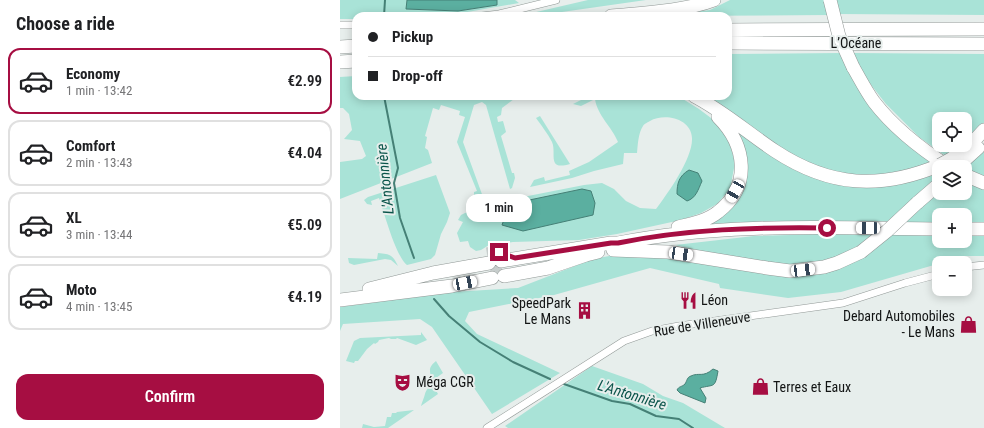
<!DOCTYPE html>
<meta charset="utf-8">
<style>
body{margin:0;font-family:"Roboto Condensed",sans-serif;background:#f6f6f6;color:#202124;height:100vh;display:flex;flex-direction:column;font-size:15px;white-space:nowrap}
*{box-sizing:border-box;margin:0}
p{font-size:13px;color:#757577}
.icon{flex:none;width:22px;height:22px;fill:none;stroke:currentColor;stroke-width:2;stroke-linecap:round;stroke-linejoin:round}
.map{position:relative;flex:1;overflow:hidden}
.side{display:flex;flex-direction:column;background:#fff;width:340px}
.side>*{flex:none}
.top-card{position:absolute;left:12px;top:12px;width:380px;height:88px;border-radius:12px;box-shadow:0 2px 10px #0003;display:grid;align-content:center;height:88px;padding:0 16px;background:#fff}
.controls{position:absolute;left:592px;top:112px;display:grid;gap:8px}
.controls a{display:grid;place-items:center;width:40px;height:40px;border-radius:8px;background:#fff;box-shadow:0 2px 10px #0003;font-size:20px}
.end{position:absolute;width:18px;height:18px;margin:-9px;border:5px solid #a60e42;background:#fff;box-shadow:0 0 0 2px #fff}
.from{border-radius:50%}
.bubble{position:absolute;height:28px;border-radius:12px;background:#fff;box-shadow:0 2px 10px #0003;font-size:13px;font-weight:600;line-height:28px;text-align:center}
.car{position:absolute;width:12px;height:24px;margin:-12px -6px;border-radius:5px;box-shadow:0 0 3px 1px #0007;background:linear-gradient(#fff 24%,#345 0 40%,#fff 0 76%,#345 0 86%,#fff 0)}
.top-card b{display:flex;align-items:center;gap:14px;height:38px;font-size:15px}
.top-card b+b{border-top:1px solid #e0e0e0}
.top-card i{width:10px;height:10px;background:#202124}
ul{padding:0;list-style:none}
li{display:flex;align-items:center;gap:12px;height:66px;margin:0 8px 6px;padding:0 8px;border:2px solid #e0e0e0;border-radius:12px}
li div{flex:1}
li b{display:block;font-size:15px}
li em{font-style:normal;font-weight:600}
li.on{border-color:#a60e42}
li>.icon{width:36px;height:36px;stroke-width:1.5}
h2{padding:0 16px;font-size:18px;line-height:48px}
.primary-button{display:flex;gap:8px;margin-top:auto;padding:8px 16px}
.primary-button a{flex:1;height:46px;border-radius:12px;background:#a60e42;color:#fff;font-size:16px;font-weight:600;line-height:46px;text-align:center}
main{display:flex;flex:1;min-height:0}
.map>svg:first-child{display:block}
.green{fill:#a9e3d7}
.water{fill:#5bafa0;stroke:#458076}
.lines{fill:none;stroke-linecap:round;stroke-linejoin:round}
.stream{stroke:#458076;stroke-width:2}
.motorway-tunnel{stroke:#c7cdcc;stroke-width:13;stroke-dasharray:13 6;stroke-linecap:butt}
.minor-casing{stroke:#929997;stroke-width:8}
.motorway-casing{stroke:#929997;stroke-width:14}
.minor{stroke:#fff;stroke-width:7}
.motorway{stroke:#fff;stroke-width:13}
.motorway-bridge-casing{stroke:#929997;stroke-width:14;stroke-linecap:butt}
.motorway-bridge{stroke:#fff;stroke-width:13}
.route{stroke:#a60e42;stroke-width:5}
.labels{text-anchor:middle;stroke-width:4;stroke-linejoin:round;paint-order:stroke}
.street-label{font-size:14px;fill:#121414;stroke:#e7eeec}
.poi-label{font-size:14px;fill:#121414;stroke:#e7eeec;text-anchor:start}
.water-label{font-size:15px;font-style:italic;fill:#0a544a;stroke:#e7eeec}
</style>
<main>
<section class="side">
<h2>Choose a ride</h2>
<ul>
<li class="on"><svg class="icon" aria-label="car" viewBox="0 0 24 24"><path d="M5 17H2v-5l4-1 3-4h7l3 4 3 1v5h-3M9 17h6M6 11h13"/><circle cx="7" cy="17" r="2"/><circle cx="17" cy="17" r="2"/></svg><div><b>Economy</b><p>1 min · 13:42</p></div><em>€2.99</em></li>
<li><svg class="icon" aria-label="car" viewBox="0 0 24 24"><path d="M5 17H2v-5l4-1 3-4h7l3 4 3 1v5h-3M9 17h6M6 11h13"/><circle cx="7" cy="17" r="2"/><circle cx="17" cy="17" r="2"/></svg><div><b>Comfort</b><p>2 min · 13:43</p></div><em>€4.04</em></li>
<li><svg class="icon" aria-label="car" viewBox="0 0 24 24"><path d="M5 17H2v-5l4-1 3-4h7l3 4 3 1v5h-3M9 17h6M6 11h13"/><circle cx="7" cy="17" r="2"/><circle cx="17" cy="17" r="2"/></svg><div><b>XL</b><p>3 min · 13:44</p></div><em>€5.09</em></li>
<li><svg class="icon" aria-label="car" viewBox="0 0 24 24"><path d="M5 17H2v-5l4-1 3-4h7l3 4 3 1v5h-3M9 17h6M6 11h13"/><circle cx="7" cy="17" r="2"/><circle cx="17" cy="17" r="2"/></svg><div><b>Moto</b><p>4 min · 13:45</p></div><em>€4.19</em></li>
</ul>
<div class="primary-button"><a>Confirm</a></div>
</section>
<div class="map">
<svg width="644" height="428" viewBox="0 0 644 428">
<rect width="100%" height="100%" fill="#e7eeec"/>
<!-- green -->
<path class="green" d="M0,0H67L66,9L118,11L157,5V0H175L179,3L116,14L81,16H16V19H0Z
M248,0H306L194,16H179Z
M390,0H486L489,15L323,16L370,10Z
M494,0H644V15L497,14Z
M502,53L509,67L595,163L529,179L467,166L358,96H388V54Z
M511,53L644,54V125L625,144V119H599V145H624L607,157L579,137L546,104L517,67Z
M16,76V96H178L162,108L161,115L157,117L158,122L163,121L166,132L161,136L172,173H174L175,178L172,188L170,189L146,105L142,102L134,105L123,142L143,197L133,200L132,198L134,197V192L137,191L117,142L125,117L119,115L120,111L101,105L99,110L93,108L85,136L87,137L85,148L88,150L92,163L0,199V162L22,159L26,156L20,141L4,139L12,130L9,114L3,108H0V77Z
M249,96H338L359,109L375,121L388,137L395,163L390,189L377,204L361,213L341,220L277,234L239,240L173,242L159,244L154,243L149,245L141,250L136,251L130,247L128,241L120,242L117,233L123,222L118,220L121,215L125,213L183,197L244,185L262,183L274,189L286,201L300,208L316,209C328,193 353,158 352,138C351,118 324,113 310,121C308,122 304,124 303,126C298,134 298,144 297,153H284L283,164L254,171L232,178L190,187L194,180L204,177L205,181L230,175L229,171L249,162L278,142C272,127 257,115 255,99L241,106L233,104Z
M200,116L230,164C206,171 217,153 212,142C208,134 201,125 196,118Z
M387,122L497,183L599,169V179L551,222L462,221L369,224L404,174Z
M644,148V178L625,168Z
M96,175L110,213L107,222L101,234L95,255L91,259L67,265C56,257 44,212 39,198L31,201L32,205L27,204L24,200L28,197Z
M625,179L644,186V222H625V215H599V222H562L599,189V193H625Z
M550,232L599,233V241H625V233L644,234V256H625L501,292L448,298L380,288L379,284L310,268L214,295L129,312L125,321L137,334L220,373L152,414L92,327L80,319L3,324L0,331V307L112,292L178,288L253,259L280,254L306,253L462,274Z
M487,234H537L503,257L458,268L395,259L335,245L414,236Z
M38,253C50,254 53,255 58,266L51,260L45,259L14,265L9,263L8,258L37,259Z
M81,332L87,340L76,345L57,338L56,339H51L49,338L39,340L38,342L35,344L34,343L27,349L18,361H15L14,363L6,361L14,341L20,338L81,335Z
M96,361L103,373L93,380L94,387L98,394L81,406C82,402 84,398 85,394C86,390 89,388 90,383C93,372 85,370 96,361Z
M252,366L303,384L323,396L343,403L385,428H168L165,426Z
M74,410L48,428H22L23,424L34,427L45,426L47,417H51L52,413H56L57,412Z"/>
<!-- water -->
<path class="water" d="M67,0H157V5L118,11L66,9Z
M349,170L358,173L362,181C358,190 356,198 347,201L337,194C337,183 339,176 349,170Z
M242,189L251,191L255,203L253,215L183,231L162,225L167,211L175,203Z
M373,369L378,371C375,389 374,384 360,388L366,398L365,403L340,393L337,390C339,386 342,387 345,384C347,381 347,377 351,376C359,372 363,378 373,369Z"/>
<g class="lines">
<!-- stream -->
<path class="stream" d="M44,16L45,0
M44,96L58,168L54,183L60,218L74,258
M94,299L109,316L140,342L173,362L210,379
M224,384L272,401L290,404L316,416L339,419L353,428"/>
<!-- motorway-tunnel -->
<path class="motorway-tunnel" d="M147,254L159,252
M150,269L162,267"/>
<defs>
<path id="minor" d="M142,16L159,14L216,0
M0,25H16
M625,267L644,265
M147,428L284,341L312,331L339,326L503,303L565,283L599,274"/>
<path id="motorway" d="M271,16C303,13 345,11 374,0
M388,30L644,29
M388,43L644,44
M0,47L16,46
M0,62L16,61
M513,67C520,79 526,91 534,102C554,128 581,149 609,167
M354,96C383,111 408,133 435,151C490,187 540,190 600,165
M611,159L631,144L644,130
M617,167L638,148
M625,175L644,183
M577,203L599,184
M338,227C351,224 367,221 378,212C412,186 406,145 378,117
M625,229H644
M273,250L328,252L427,268L450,271L484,267L497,263L521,252
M161,261L271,243H278C384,222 492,228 599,229
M164,276L208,268L246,255L258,252
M29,289L93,273L149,263
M0,300L112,286L152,278"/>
</defs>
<!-- minor casing -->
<use href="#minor" class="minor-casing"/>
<!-- motorway casing -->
<use href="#motorway" class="motorway-casing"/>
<!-- minor -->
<use href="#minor" class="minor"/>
<!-- motorway -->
<use href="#motorway" class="motorway"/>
<defs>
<path id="motorway-bridge" d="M490,0L499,36L513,67
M600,165L611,159
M521,252L547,231L577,203"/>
</defs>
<!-- motorway-bridge casing -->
<use href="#motorway-bridge" class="motorway-bridge-casing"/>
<!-- motorway-bridge -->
<use href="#motorway-bridge" class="motorway-bridge"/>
</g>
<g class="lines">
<!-- route -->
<path class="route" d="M159,252L175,258L271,243H278C347,229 417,227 487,228"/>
</g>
<!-- icons -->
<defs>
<symbol id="restaurant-bare" viewBox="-9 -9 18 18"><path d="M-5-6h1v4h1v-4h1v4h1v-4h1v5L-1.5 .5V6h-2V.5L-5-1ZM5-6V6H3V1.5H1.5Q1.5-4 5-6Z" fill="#a60e42" stroke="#e7eeec" stroke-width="2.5" paint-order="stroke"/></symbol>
<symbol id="building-bare" viewBox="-9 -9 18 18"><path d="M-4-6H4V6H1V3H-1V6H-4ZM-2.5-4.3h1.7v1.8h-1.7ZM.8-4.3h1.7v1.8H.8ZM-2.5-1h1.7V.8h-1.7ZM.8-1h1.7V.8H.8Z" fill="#a60e42" stroke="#e7eeec" stroke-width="2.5" paint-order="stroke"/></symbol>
<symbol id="shop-bare" viewBox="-9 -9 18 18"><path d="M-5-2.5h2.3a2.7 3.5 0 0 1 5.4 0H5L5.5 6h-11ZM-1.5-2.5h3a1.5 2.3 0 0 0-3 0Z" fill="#a60e42" stroke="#e7eeec" stroke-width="2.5" paint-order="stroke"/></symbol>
<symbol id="theatre-bare" viewBox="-9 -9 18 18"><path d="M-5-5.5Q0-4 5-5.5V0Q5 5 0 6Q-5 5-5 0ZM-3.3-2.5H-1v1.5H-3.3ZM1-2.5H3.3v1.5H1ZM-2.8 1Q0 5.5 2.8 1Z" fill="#a60e42" stroke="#e7eeec" stroke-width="2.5" paint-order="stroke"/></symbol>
</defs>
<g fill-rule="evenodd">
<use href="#restaurant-bare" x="336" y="288" width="25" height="25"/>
<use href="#building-bare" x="232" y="298" width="25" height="25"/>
<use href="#shop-bare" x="616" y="312" width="25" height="25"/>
<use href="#theatre-bare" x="50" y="370" width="25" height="25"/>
<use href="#shop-bare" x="408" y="374" width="25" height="25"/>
</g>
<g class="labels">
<!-- street labels -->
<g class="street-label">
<text x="516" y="48">L’Océane</text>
<text transform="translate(362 324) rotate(-9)" y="5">Rue de Villeneuve</text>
</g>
<!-- poi labels -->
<g class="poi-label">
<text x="361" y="305">Léon</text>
<text x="231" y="308" text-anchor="end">SpeedPark<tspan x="231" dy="16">Le Mans</tspan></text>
<text x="615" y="321" text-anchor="end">Debard Automobiles<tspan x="615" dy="16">- Le Mans</tspan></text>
<text x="76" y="387">Méga CGR</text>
<text x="433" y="392">Terres et Eaux</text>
</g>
<!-- water labels -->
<g class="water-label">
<text transform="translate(45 179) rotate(-96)" y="5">L'Antonnière</text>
<text transform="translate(292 395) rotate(17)" y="5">L'Antonnière</text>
</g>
</g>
</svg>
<div class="controls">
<a><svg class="icon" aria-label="locate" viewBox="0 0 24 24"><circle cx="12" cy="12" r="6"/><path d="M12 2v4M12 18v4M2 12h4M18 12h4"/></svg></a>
<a><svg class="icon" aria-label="layers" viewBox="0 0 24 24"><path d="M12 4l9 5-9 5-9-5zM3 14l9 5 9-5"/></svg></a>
<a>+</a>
<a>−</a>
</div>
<i class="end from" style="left:487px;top:228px"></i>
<i class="end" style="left:159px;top:252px"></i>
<div class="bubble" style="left:126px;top:194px;width:66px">1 min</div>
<i class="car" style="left:395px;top:191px;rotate:210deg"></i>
<i class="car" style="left:528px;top:228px;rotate:270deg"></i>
<i class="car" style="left:341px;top:254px;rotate:98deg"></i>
<i class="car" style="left:463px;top:270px;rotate:83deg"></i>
<i class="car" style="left:125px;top:283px;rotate:79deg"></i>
<div class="top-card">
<b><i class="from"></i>Pickup</b>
<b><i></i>Drop-off</b>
</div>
</div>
</main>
